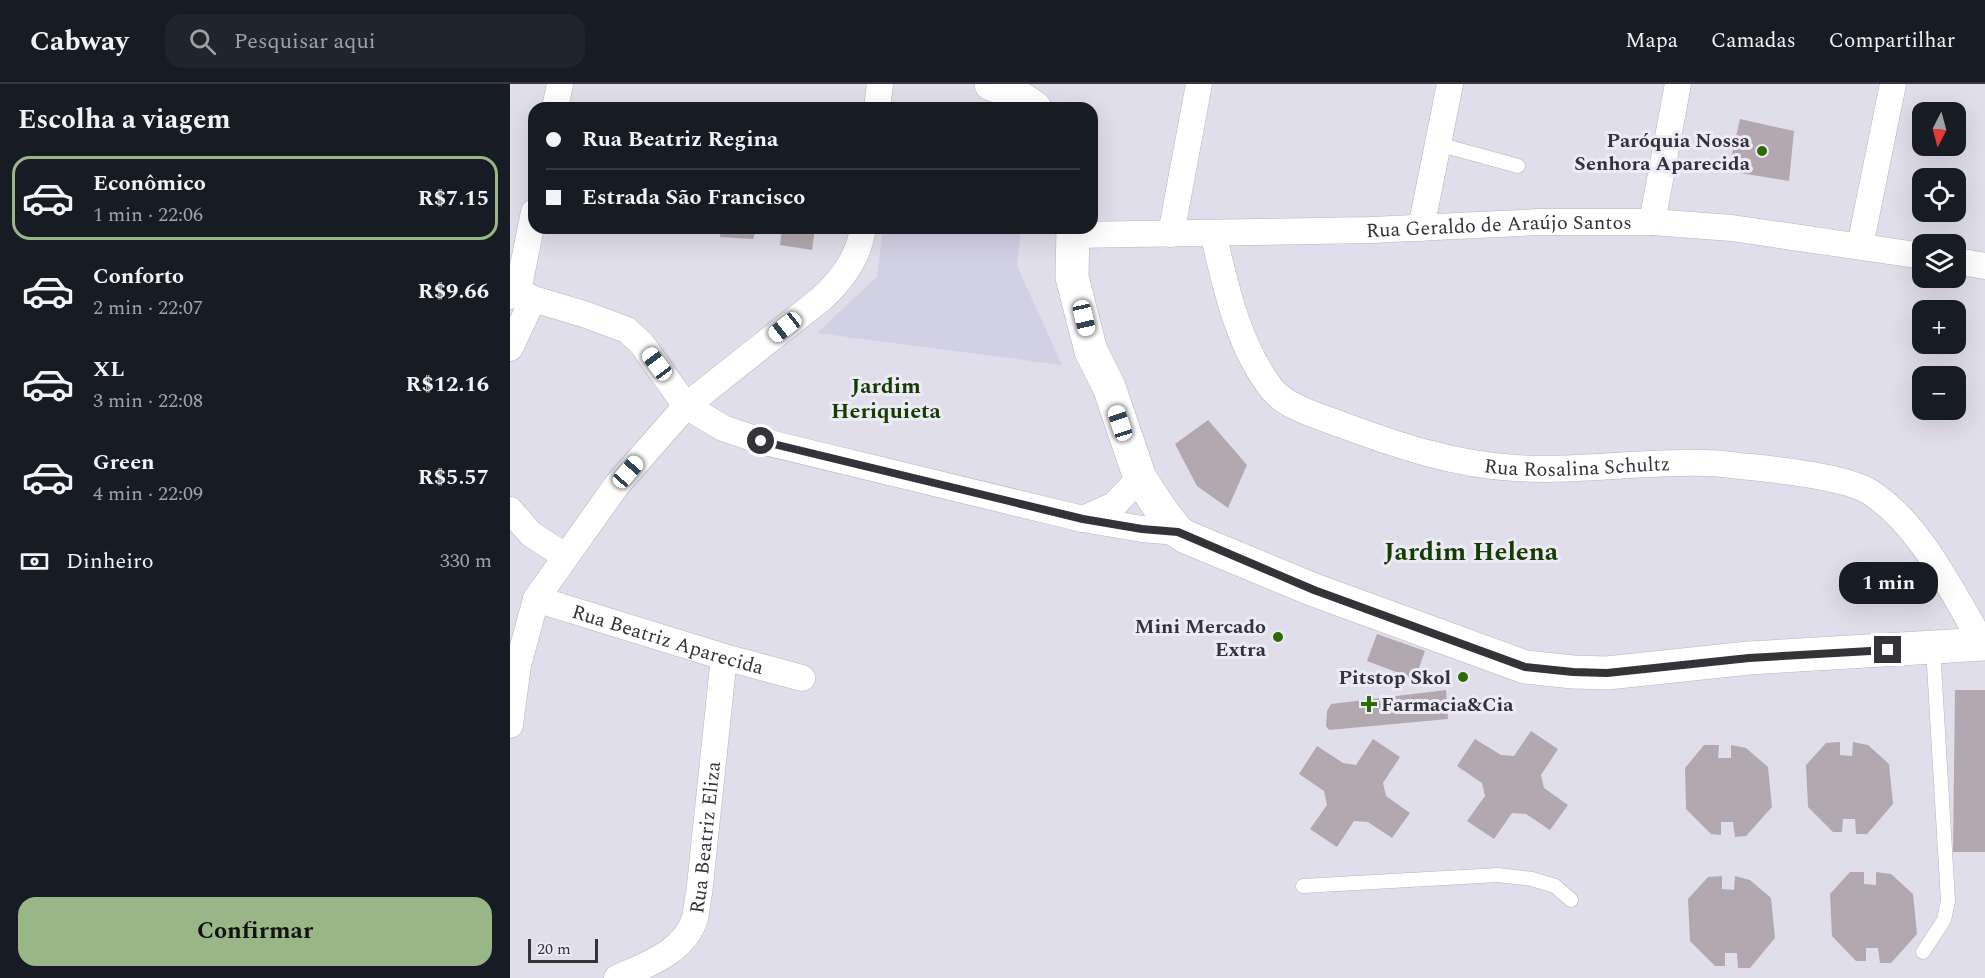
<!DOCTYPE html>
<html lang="pt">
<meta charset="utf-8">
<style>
body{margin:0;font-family:Spectral,serif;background:#20242c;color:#f1f3f6;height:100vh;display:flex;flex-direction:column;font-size:22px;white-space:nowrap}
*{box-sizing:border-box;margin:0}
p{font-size:20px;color:#9ea1a6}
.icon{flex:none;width:33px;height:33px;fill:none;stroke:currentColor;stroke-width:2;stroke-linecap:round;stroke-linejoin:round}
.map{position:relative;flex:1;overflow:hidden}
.sheet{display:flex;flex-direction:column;background:#171b24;width:510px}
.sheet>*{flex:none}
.top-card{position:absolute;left:18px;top:18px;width:570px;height:132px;border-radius:18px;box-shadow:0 6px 24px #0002;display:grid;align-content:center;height:132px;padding:0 18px;background:#171b24}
.needle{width:39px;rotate:186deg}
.controls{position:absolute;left:1402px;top:18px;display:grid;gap:12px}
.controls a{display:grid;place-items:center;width:54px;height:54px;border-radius:12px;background:#171b24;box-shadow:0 6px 24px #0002;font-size:30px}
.scale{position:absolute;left:18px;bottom:15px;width:70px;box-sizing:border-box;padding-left:6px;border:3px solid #333338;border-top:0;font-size:16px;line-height:21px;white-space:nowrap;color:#333338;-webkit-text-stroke:4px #edebf8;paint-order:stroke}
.end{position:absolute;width:27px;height:27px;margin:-14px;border:8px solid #333338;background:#fff;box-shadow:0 0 0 3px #fff}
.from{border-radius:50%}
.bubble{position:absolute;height:42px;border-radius:18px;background:#171b24;box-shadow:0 6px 24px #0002;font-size:20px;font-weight:700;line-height:42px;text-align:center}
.car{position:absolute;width:18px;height:36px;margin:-18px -9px;border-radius:8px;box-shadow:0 0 4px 2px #0007;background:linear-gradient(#fff 24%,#345 0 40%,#fff 0 76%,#345 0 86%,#fff 0)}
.top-card b{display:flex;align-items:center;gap:21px;height:57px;font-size:22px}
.top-card b+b{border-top:2px solid #363941}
.top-card i{width:15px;height:15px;background:#f1f3f6}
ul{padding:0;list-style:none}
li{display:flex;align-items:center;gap:18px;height:84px;margin:0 12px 9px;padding:0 6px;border:3px solid transparent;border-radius:18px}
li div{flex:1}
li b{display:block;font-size:22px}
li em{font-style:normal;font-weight:700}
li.active{border-color:#99b687}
li>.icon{width:54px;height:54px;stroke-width:1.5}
h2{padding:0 18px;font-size:27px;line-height:72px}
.pay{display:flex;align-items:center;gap:15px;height:66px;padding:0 18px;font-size:22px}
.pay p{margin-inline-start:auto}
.action{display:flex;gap:12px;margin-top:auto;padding:12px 18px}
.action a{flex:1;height:69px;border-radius:18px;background:#99b687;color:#111;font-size:24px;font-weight:700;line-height:69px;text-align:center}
header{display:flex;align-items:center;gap:36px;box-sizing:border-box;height:84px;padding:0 30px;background:#171b24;border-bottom:2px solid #363941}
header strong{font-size:28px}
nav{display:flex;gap:33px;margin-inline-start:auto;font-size:21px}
.search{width:420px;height:54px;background:#20242c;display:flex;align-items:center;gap:15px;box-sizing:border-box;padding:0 21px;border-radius:18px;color:#9ea1a6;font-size:22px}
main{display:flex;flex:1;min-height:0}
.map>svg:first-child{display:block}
.built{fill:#d2d0e3}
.building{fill:#b3a8af}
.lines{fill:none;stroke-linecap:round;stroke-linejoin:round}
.lane-casing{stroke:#b5b4bf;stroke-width:15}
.street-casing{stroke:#b5b4bf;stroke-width:27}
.secondary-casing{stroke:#b5b4bf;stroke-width:34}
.lane{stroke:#fff;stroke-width:14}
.street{stroke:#fff;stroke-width:26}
.secondary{stroke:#fff;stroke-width:33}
.route{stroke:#333338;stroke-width:8}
.poi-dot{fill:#2d6c00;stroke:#edebf8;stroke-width:2}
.labels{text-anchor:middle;stroke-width:6;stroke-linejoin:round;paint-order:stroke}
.poi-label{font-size:20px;font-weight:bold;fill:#333338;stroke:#edebf8;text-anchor:end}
.street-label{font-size:20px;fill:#333338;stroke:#edebf8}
.quarter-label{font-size:22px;font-weight:bold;fill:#153d00;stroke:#edebf8}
.district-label{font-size:26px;font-weight:bold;fill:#153d00;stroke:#edebf8}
</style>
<header>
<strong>Cabway</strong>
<div class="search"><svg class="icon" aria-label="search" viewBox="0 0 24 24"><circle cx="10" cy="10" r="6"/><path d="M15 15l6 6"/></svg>Pesquisar aqui</div>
<nav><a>Mapa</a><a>Camadas</a><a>Compartilhar</a></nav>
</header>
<main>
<section class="sheet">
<h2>Escolha a viagem</h2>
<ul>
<li class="active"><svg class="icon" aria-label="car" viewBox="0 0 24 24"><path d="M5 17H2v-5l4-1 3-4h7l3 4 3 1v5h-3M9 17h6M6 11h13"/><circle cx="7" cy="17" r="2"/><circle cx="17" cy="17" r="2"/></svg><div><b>Econômico</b><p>1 min · 22:06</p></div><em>R$7.15</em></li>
<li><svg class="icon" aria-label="car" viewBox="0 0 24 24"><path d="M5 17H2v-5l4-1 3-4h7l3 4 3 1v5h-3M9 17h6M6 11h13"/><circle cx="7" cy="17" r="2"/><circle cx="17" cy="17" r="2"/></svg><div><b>Conforto</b><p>2 min · 22:07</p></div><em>R$9.66</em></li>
<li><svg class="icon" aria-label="car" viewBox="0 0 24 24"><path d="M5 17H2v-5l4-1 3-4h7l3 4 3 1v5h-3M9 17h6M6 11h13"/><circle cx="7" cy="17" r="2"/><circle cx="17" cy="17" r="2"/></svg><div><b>XL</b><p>3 min · 22:08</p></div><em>R$12.16</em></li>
<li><svg class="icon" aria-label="car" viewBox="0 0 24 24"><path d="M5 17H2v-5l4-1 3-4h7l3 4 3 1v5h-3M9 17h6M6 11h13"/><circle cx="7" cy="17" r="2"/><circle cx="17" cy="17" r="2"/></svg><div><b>Green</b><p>4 min · 22:09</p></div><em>R$5.57</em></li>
</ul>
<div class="pay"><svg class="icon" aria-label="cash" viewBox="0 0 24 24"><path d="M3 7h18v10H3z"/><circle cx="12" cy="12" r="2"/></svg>Dinheiro<p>330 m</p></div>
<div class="action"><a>Confirmar</a></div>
</section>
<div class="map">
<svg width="1475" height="894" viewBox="0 0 1475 894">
<rect width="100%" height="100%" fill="#e0deeb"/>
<!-- built -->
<path class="built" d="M373,144H511L507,182L552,281L307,249L367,193Z"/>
<!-- building -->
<path class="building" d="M245,19L272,23V24H244Z
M1230,35L1284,47L1279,97L1218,87Z
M211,144H247L243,155L210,153Z
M272,144H305L302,166L270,161Z
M698,336L737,381L718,424L687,402L665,360Z
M867,550L915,567L905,595L857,577Z
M936,606L938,635L819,646L816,642L817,627L821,620Z
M1445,606H1475V768H1443Z
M1021,647L1048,665L1031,691L1034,704L1058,721L1040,746L1016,730L1002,729L984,755L957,737L975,712L972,699L947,682L965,655L991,671L1004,672Z
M863,655L890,673L873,699L876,712L900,729L882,754L858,738L844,737L827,763L800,745L817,721L814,707L789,690L807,662L833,679L846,681Z
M1330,658V671L1342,672L1343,658L1358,661L1379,680L1383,720L1357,750H1346L1345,735H1333L1332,748H1323L1298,723L1296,681L1316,659Z
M1194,661H1209L1208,674H1221V661L1236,664L1258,683L1262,723L1236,752L1225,753L1223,738H1211V751L1201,750L1176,725L1175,684Z
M1340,788H1354V800L1366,801V788L1381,790L1403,810L1407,850L1381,879H1370L1368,864H1356V877H1346L1322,852L1320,810Z
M1212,792V805L1224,806L1225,792L1240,796L1261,814L1265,854L1240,884H1228L1227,869H1215V882H1205L1180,857L1178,815L1198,793Z"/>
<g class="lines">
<defs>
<path id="lane" d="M928,60L1008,82
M793,802L988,791L1022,795L1045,802L1061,816
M1413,868L1434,836L1438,817L1423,564"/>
<g id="street">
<path d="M45,24L50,0"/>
<path d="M367,24L370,0"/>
<path d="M1142,138L1168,0"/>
<path d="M911,144L940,0"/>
<path id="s1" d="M703,149C716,203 727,259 761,304C776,324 812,333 835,342C889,362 947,381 1005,384C1069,388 1133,377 1197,379C1211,379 1226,382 1241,383C1270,386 1336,393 1360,408C1411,441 1443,510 1473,560"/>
<path d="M661,150L689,0"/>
<path id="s2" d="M563,151L861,146L1030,138H1142L1222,144L1413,172"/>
<path d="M1350,162L1383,0"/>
<path d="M1446,177L1475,182"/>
<path d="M8,207L23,215L74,230L117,246L132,260L176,322L213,344L251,357L573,435L632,445L668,448"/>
<path d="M0,212L8,207L24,128"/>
<path d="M0,264L23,215"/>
<path d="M0,426L21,450L55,472"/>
<path d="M573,435L604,421L630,394"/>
<path id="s3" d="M26,515L214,573L292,594"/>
<path d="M0,641L8,581L26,515L106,402L176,322L311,215C332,196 349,173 353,144"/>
<path id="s4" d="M107,894C136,881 175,868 185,834C187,826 187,818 189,810L214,573"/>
</g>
<path id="secondary" d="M481,0L503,9L525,24
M563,144L562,193L581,267L599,303L630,394L653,429L668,448L676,453L804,506L1015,583L1063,588L1097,589L1239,574L1475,560"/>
</defs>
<!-- lane casing -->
<use href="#lane" class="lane-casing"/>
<!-- street casing -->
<use href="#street" class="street-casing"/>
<!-- secondary casing -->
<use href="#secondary" class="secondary-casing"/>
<!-- lane -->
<use href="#lane" class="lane"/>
<!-- street -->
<use href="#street" class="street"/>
<!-- secondary -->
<use href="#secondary" class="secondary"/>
</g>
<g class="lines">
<!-- route -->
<path class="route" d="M251,357L573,435L632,445L668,448L804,506L1015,583L1063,588L1097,589L1239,574L1378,566"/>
</g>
<!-- markers -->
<g class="poi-dot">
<circle cx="1252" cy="67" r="6"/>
<circle cx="768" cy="553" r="6"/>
<circle cx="953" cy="593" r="6"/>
<path d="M856 611h6v6h6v6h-6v6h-6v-6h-6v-6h6z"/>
</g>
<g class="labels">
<!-- poi labels -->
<g class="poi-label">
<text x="1240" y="63">Paróquia Nossa<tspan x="1240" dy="23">Senhora Aparecida</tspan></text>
<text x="756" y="549">Mini Mercado<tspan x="756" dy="23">Extra</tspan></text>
<text x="941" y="600">Pitstop Skol</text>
<text x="871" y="627" text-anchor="start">Farmacia&amp;Cia</text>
</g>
<!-- street labels -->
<g class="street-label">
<text dy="7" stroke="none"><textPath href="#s2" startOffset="426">Rua Geraldo de Araújo Santos</textPath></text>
<text dy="7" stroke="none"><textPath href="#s1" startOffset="489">Rua Rosalina Schultz</textPath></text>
<text dy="7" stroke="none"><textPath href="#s3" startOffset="138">Rua Beatriz Aparecida</textPath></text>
<text dy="7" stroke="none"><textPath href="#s4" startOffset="183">Rua Beatriz Eliza</textPath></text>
</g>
<!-- quarter labels -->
<g class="quarter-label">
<text x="376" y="309">Jardim<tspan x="376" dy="25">Heriquieta</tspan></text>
</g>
<!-- district labels -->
<g class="district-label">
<text x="961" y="476">Jardim Helena</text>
</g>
</g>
</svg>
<div class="controls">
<a><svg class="needle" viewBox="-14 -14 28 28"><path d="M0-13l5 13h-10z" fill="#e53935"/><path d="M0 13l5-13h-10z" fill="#9ea1a6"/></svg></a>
<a><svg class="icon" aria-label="locate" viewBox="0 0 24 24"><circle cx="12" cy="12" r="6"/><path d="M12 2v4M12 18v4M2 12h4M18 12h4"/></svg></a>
<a><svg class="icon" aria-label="layers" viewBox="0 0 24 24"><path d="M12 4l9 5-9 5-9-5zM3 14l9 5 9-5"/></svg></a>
<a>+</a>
<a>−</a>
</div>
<div class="scale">20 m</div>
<i class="end from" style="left:251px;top:357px"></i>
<i class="end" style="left:1378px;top:566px"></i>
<div class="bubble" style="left:1329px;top:478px;width:99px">1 min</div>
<i class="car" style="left:574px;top:234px;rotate:167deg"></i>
<i class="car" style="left:275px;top:243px;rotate:232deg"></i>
<i class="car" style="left:147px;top:280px;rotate:323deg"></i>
<i class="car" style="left:610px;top:339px;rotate:342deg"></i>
<i class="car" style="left:118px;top:388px;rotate:41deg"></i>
<div class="top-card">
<b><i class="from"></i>Rua Beatriz Regina</b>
<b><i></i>Estrada São Francisco</b>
</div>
</div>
</main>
